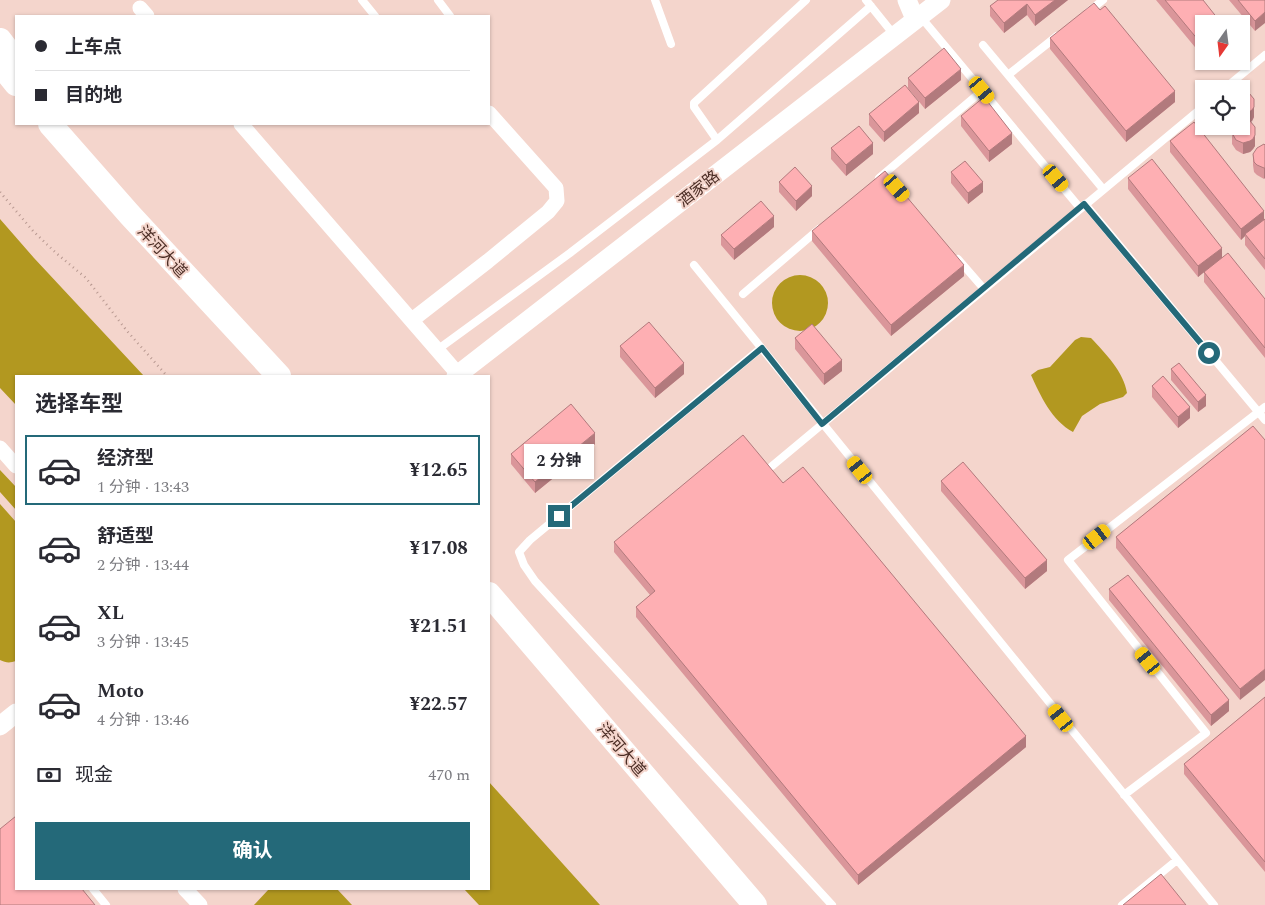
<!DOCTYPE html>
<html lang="zh">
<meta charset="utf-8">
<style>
body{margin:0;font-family:Spectral,"Noto Sans SC",serif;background:#f7f7f7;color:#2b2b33;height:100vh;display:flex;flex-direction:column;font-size:19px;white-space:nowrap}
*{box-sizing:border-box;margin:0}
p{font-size:16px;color:#7c7c81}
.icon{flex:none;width:28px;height:28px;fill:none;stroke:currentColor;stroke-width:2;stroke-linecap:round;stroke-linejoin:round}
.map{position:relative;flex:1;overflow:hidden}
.drawer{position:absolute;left:15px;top:375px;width:475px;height:515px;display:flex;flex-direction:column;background:#fff;border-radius:0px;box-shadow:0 1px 4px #0004}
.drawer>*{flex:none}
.banner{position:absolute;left:15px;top:15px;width:475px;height:110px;border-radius:0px;box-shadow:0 1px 4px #0004;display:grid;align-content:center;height:110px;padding:0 20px;background:#fff}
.needle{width:32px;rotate:194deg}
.buttons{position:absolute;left:1195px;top:15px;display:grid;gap:10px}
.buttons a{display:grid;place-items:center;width:55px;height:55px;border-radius:0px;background:#fff;box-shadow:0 1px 4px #0004;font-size:25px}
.end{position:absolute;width:22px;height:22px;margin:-11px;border:6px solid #246979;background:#fff;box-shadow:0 0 0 2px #fff}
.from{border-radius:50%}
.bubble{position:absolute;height:35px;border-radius:0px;background:#fff;box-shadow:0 1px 4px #0004;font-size:16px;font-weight:700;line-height:35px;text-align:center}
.car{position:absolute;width:15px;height:30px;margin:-15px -8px;border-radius:6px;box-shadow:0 0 4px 1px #0007;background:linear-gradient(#f5c518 24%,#345 0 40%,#f5c518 0 76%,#345 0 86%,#f5c518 0)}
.banner b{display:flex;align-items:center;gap:18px;height:48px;font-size:19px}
.banner b+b{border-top:1px solid #e1e1e2}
.banner i{width:12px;height:12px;background:#2b2b33}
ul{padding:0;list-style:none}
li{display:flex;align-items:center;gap:15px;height:70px;margin:0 10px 8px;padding:0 10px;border:2px solid transparent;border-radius:0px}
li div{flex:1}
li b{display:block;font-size:19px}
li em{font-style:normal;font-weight:700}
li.current{border-color:#246979}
li>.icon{width:45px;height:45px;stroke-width:1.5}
h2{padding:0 20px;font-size:22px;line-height:60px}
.pay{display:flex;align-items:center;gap:12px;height:55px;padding:0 20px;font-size:19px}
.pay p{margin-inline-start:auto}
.action{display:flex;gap:10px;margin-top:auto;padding:10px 20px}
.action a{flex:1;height:58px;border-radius:0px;background:#246979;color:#fff;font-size:20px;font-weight:700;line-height:58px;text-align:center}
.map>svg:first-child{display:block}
.water{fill:#b29820}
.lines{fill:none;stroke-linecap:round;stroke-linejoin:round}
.path{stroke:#b89991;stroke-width:2.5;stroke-dasharray:1 4;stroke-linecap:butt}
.service{stroke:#fff;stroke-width:8}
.minor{stroke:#fff;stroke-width:15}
.tertiary{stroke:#fff;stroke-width:19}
.primary{stroke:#fff;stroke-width:24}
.wall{fill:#da969a}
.shaded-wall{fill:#b27a7d}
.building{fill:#feafb3;stroke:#b27a7d}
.route{stroke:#246979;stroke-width:6}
.labels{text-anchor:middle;stroke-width:4;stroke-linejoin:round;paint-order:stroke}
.street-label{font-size:16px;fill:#4b2d25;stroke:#f4d5cc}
</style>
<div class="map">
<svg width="1265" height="905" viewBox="0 0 1265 905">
<rect width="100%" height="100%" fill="#f4d5cc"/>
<!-- water -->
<path class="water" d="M0,219L34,258L144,376H16V405L0,388Z
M772 303a28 28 0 1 1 56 0a28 28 0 1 1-56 0Z
M1081,337L1091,338C1105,353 1124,372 1127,393L1123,397L1100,404L1082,416L1073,432C1052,421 1040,395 1031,375L1038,370L1050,367L1075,340Z
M0,470L16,487V510L0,492Z
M0,504L16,522V661C10,663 6,663 0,660Z
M489,782L600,905H479L464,889H489Z
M269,889H337L352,905H254Z"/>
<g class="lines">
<!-- path -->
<path class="path" d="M0,192L33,231L56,253L86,278L127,331L167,376"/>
<!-- service -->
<path class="service" d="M362,0L375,16
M438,0L450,16
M655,0L671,44
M866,0L895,36
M1088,12L1103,0
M920,16L1080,208
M983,45L1103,189
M1008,75L1057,36
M1224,89L1265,55
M717,140L694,107V103L806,0
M879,178L983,90
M1085,204L1265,420
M958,259L984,289
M694,265L1214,905
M743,294L819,229
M761,348L530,540L519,552L524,565L535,581L832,905
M437,350L570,253L717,140L871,6
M772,466L1204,106
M1124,795L1206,733L1068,560L1265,407
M93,889L106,905
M1122,905L1177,860"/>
<!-- minor -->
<path class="minor" d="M140,8L147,16
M241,124L458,374
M412,320L488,261L548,212L557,201L556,188L489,113
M0,448L16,466
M185,889L200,905"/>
<!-- tertiary -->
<path class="tertiary" d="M907,0L915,19
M456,376L941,0
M0,726L16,713"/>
<!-- primary -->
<path class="primary" d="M0,40L16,61
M0,64L16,84
M50,124L130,215L279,376
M489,594L755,905"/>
</g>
<!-- wall -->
<path class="wall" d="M998,0H1068L1035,26L1027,15L1004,33L990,16V6Z
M1156,0H1203L1204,58Z
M1229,0H1265L1255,31Z
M1050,38L1175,102L1126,142L1050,49Z
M1207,61H1220L1212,68Z
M908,78L961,80L925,109L908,88Z
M1241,91L1254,117L1252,121L1251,122L1255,146L1253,149L1250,152L1243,154L1236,150L1232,144V129L1241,126Z
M919,113L884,142L869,125V114Z
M961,116L1012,144L989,162L961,126Z
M1170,141L1264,219H1265V270L1245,245V236L1241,240L1170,152Z
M1265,145L1264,179L1257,175L1254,172L1253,165V154Z
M831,148L873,154L846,176L831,159Z
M951,172L983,192L968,204L951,183Z
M1128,178L1222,257L1265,299V358L1204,282V272L1198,277L1128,189Z
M779,182L812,196L796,211L779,192Z
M774,227L734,260L721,245V235Z
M812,231L964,276L891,336L812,241Z
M795,338L842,371L824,385L795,349Z
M620,346L684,374L655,398L620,357Z
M1171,369L1206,406L1198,412L1171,380Z
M1152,386L1190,418L1178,428L1152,397Z
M1253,426L1240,700L1116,548V537Z
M595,444L535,493L511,464V454Z
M941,481L1047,571L1025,589L941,491Z
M783,483L1026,747L858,885L636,617V607L650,595L614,552V542Z
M1109,589L1229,711L1211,726L1109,600Z
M1265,697V872L1184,774V764Z"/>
<!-- shaded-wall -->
<path class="shaded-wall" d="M1055,0H1068L1035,26V15Z
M1027,4V15L1004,33V23Z
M1265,12V23L1255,31V21Z
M1212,61H1220L1212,68Z
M961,69V80L925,109V98Z
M1175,91V102L1126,142V131Z
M919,102V113L884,142V132Z
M1254,107V117L1252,121L1246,125V114Z
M1012,133V144L989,162V151Z
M1255,135V146L1253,149L1250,152L1243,154V143Z
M873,143V154L846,176V165Z
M1264,168H1265V178L1264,179Z
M983,182V192L968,204V193Z
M812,186V196L796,211V201Z
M1264,211V221L1245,234V236L1241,240V229Z
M774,216V227L734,260V249Z
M1222,248V258L1198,277V266Z
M964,265V276L891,336V325Z
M842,360V371L824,385V374Z
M684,363V374L655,398V388Z
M1206,395V406L1198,412V402Z
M1190,407V418L1178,428V417Z
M595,433V444L535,493V482Z
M1047,560V571L1025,589V578Z
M1265,669V680L1240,700V689Z
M1229,700V711L1211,726V715Z
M1026,736V747L858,885V875Z"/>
<!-- building -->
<path class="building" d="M998,0H1055L1035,15L1027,4L1004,23L990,6Z
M1165,0H1203L1222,24H1204V47Z
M1238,0H1265V12L1255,21Z
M1094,3L1100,10L1105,6L1175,91L1126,131L1050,38Z
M944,48L961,69L925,98L908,78Z
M905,85L919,102L884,132L869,114Z
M1241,91L1249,93L1254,99V107L1252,110L1246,114H1241Z
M984,97L1012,133L989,151L961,116Z
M1242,119L1250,121L1255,127V135L1253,139L1250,141L1243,143L1236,140L1232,133V129L1234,126H1241V120Z
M1194,122L1264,211L1241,229L1170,141Z
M859,126L873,143L846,165L831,148Z
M1264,144L1265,145V168H1264L1257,165L1254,162L1253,154L1257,148Z
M1152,159L1222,248L1198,266L1128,178Z
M965,161L983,182L968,193L951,172Z
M795,167L812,186L796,201L779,182Z
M885,171L964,265L891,325L812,231Z
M761,201L774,216L734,249L721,235Z
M1265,219V259L1245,234Z
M1228,253L1265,299V348L1204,272Z
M649,322L684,363L655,388L620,346Z
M812,324L842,360L824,374L795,338Z
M1179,363L1206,395L1198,402L1171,369Z
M1163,376L1190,407L1178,417L1152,386Z
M571,404L595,433L535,482L511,454Z
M1253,426L1265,440V669L1240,689L1116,537Z
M743,435L783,483L803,467L1026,736L858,875L636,607L655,591L614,542Z
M963,462L1047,560L1025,578L941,481Z
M1128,575L1229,700L1211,715L1109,589Z
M1265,697V862L1184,764Z
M16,816V889H82L95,905H0V829Z
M1161,874L1186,905H1123Z"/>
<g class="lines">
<!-- route -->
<path class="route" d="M559,516L762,348L822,424L1084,204L1209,353"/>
</g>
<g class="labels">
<!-- street labels -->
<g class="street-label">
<text transform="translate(698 188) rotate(-38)" y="6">酒家路</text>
<text transform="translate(163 251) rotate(47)" y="6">洋河大道</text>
<text transform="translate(622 749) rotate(49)" y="6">洋河大道</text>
</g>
</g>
</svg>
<div class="buttons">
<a><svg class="needle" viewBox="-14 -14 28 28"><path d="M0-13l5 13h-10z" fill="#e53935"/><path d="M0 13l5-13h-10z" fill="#7c7c81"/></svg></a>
<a><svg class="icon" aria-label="locate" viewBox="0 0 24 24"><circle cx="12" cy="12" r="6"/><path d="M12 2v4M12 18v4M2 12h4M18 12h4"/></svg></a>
</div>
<i class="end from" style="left:1209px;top:353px"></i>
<i class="end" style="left:559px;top:516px"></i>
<div class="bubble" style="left:524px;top:444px;width:70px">2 分钟</div>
<i class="car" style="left:982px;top:90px;rotate:140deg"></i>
<i class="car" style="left:1056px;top:178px;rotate:140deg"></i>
<i class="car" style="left:897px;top:188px;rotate:139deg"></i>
<i class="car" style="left:860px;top:470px;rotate:321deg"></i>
<i class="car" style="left:1097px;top:537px;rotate:52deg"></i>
<i class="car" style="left:1148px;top:661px;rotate:321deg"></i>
<i class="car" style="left:1061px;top:718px;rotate:321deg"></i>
<div class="banner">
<b><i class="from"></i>上车点</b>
<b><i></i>目的地</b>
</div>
<section class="drawer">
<h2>选择车型</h2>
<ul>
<li class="current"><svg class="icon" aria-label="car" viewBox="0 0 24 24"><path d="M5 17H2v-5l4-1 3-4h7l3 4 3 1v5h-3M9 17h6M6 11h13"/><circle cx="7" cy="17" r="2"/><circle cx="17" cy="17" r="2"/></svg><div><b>经济型</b><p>1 分钟 · 13:43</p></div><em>¥12.65</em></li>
<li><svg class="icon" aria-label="car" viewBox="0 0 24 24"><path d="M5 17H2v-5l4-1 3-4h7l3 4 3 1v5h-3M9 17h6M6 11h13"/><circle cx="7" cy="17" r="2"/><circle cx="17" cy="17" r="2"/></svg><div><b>舒适型</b><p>2 分钟 · 13:44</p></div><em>¥17.08</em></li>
<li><svg class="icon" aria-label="car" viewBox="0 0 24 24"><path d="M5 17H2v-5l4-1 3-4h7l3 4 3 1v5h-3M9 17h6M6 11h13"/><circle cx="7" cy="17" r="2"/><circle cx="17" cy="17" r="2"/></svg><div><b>XL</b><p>3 分钟 · 13:45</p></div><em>¥21.51</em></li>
<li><svg class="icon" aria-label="car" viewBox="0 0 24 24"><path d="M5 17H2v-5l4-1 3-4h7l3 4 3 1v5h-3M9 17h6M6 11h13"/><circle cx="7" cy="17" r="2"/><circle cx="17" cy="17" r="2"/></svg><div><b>Moto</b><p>4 分钟 · 13:46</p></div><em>¥22.57</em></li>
</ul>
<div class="pay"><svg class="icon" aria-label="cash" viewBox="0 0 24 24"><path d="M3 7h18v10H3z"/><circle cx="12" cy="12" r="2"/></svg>现金<p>470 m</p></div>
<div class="action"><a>确认</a></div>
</section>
</div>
